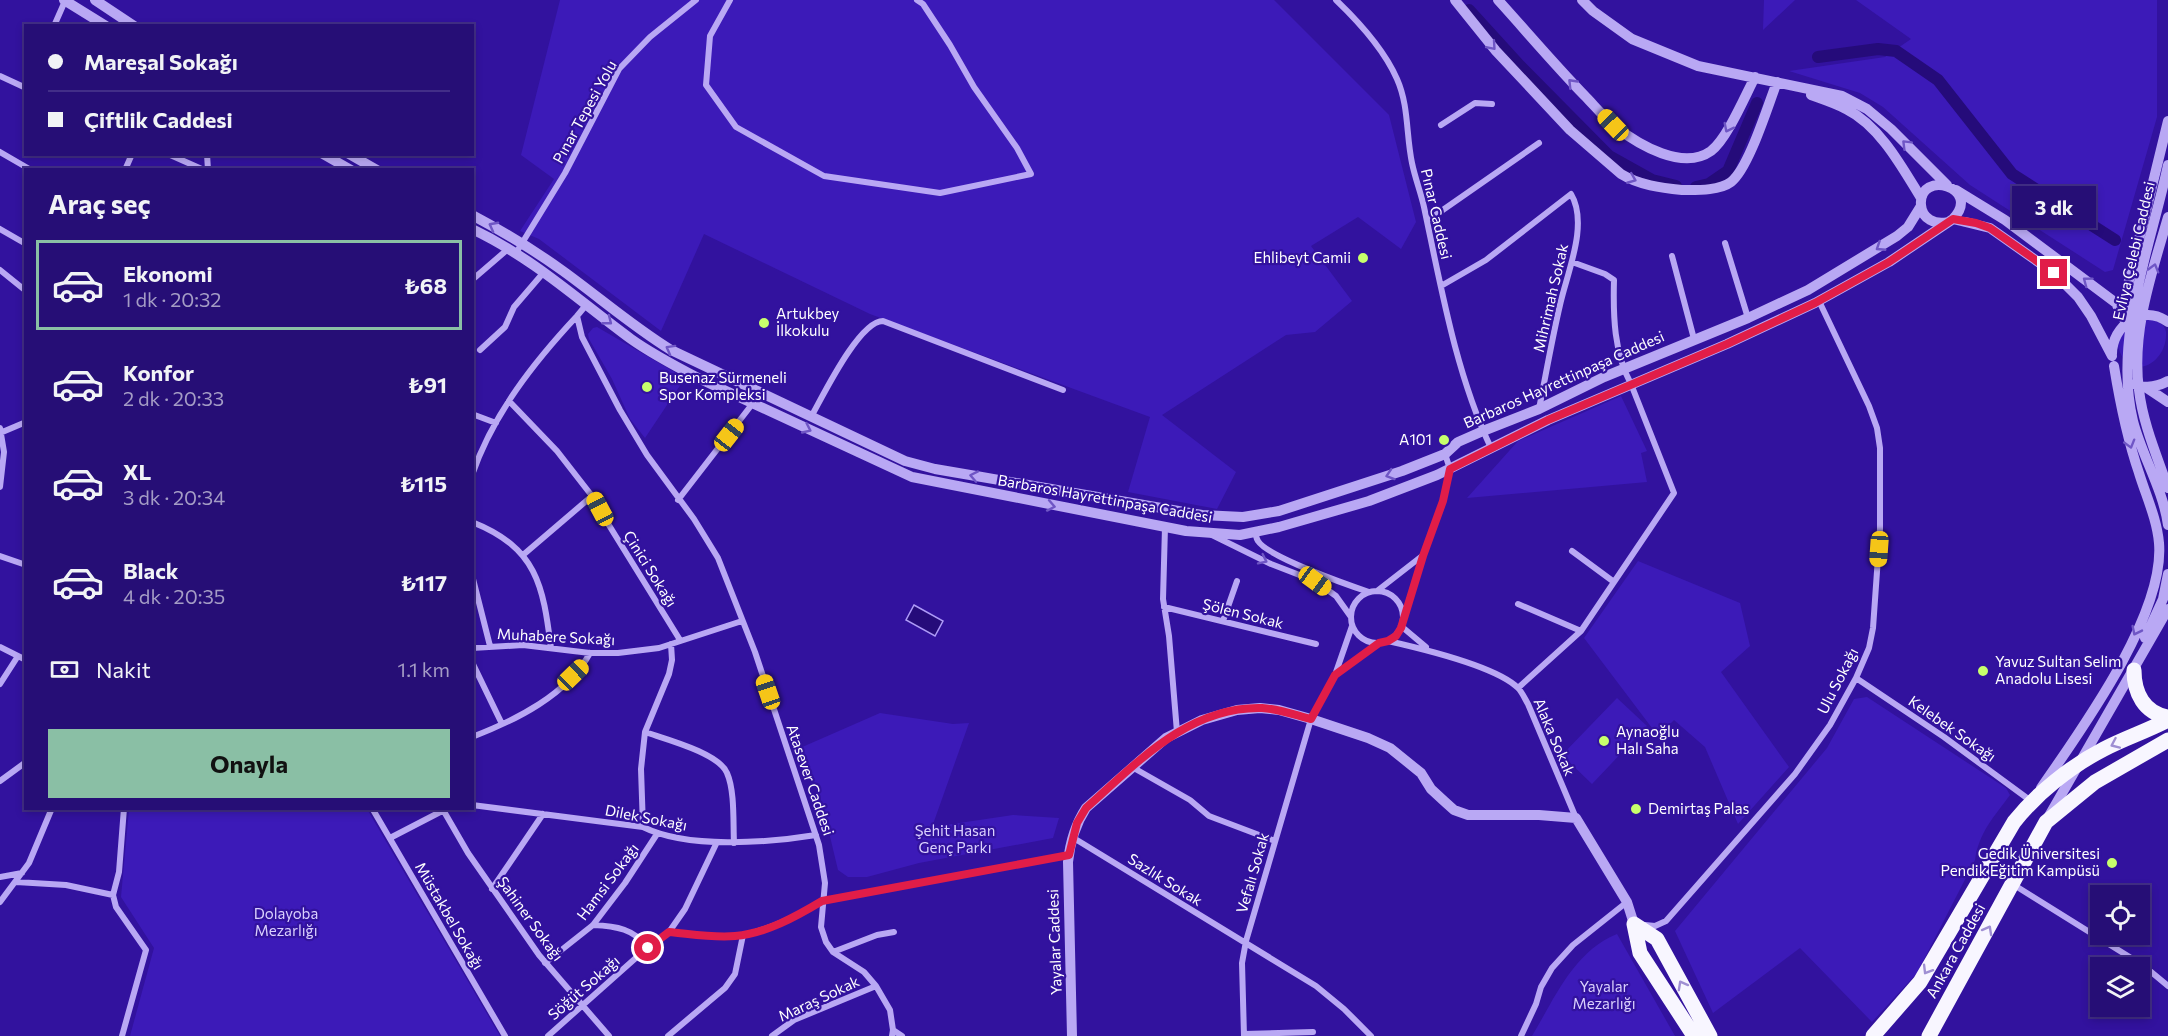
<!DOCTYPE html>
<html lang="tr">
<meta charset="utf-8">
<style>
body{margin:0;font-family:Commissioner,sans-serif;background:#321c7e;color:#f1f3f6;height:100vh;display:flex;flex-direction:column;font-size:22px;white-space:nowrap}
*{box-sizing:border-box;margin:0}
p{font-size:20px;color:#a49cc5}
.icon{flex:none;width:33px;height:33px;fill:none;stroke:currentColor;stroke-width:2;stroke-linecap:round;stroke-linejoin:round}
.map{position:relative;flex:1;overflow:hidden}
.side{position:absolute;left:24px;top:168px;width:450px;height:642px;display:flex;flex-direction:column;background:#260e76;border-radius:0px;box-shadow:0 3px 9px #0003,0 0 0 2px #422e88}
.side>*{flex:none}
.hud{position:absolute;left:24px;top:24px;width:450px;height:132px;border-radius:0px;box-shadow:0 3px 9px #0003,0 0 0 2px #422e88;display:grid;align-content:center;height:132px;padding:0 24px;background:#260e76}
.controls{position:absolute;left:2090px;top:885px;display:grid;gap:12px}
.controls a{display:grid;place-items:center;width:60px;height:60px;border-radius:0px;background:#260e76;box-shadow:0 3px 9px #0003,0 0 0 2px #422e88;font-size:30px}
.end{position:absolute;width:27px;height:27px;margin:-14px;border:8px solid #e11d48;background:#fff;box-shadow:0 0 0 3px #fff}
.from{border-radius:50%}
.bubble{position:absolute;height:42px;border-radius:0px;background:#260e76;box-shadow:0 3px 9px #0003,0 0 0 2px #422e88;font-size:20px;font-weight:700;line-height:42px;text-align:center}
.car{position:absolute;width:18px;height:36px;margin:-18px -9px;border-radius:8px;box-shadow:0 0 4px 2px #0007;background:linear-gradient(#f5c518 24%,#345 0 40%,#f5c518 0 76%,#345 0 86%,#f5c518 0)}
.hud b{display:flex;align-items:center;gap:21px;height:57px;font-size:22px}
.hud b+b{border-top:2px solid #422e88}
.hud i{width:15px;height:15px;background:#f1f3f6}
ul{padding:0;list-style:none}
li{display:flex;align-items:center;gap:18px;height:90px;margin:0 12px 9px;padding:0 12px;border:3px solid transparent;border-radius:0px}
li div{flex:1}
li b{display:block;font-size:22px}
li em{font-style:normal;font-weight:700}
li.selected{border-color:#8abfa5}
li>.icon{width:54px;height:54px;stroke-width:1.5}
h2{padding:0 24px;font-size:27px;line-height:72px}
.pay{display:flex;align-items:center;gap:15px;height:66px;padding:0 24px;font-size:22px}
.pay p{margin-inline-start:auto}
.button{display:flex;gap:12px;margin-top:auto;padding:12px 24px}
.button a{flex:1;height:69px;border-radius:0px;background:#8abfa5;color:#111;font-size:24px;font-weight:700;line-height:69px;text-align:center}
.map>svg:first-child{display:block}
.green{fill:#3c1ab8}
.water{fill:#250b7a;stroke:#ad9af7;stroke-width:1.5}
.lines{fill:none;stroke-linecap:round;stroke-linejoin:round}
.canal{stroke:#250b7a;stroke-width:12}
.minor{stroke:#b9a8f4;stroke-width:6}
.tertiary{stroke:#b9a8f4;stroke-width:10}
.primary{stroke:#f8f6ff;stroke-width:15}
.oneway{stroke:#6f56c5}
.oneway2{stroke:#9f8fd3}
.route{stroke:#e11d48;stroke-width:8}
.poi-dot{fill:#c8ff6c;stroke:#32129e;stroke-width:2}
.labels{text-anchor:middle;stroke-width:4.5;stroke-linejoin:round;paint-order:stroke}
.street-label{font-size:15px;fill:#fff;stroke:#32129e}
.poi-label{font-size:15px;fill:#fff;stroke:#32129e;text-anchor:start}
.park-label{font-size:15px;fill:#dad1fe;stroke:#32129e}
</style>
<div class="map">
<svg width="2168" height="1036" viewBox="0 0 2168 1036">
<rect width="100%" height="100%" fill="#32129e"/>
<!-- green -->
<path class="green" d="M560,0H1274L1389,115L1416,222L1401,249L1358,217L1311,246L1352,301L1315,332L1286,335L1162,415L1236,472L1217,509L1128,492L1150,417L870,314L704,234L661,331L539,239L520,231L554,179L521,155Z
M1764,0H1795L1763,30Z
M1856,0H2157V117L2113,270L2105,272L1970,185L1883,107L1860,93L1789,71L1885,57L1911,39Z
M2134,317C2141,318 2151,318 2157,321C2162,323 2165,327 2166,332C2168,366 2125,385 2117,342Z
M597,327L685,378L645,438L630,419L612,379L589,339L588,334L593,328Z
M1621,396L1647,451L1641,453L1647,482L1467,498L1518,441Z
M1638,561L1740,603L1750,646L1721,672L1789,767L1738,824L1705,747L1674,720L1658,736L1584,638Z
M1867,697L2006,788L2010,795C1994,817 1979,832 1975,860L1917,973L1872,1022L1800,948L1713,1013L1675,931L1827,748L1854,699Z
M1617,698L1647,726L1592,784L1562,755Z
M880,713L953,724L969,723L932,827L1013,815L1059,818L1053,838L919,863L867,877H848L838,870L822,803L800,748Z
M129,809H367L500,1036H130L154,948L121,897Z
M1617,934L1675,1036H1532C1555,998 1573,952 1617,934Z"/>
<!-- water -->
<path class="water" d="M914,605L943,621L935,636L906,620Z"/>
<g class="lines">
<!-- canal -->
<path class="canal" d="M1469,10L1520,66L1609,156L1652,180L1676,186
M1818,57L1878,49L1896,51L1938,80L2012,174L2115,240
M1696,187L1709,184L1728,171L1757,103"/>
<!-- minor -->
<path class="minor" d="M730,0L710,36L706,85L736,127L824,176L940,193L1031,174L1017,148L974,87L950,45L923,4L917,0
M1336,0C1359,22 1384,49 1397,79C1409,106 1406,135 1412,163C1415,178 1421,193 1424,207C1441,287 1456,374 1491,448
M54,26L65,1
M0,76L26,88
M1441,125L1475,103L1492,104
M0,152L31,170
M168,154L204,170
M207,154L208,170
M125,170L132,154
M1427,221L1539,143
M0,229L26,244
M1725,243L1748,318
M516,253L565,173L619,69L650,37L696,0
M1672,256L1694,339
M0,270L26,291
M472,280L508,249
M1441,286L1486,260L1571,194C1589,224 1567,273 1560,305C1552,339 1546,374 1539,409
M587,304L577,316L582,337L620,410L647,455L694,519L718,558L755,652L819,845L825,883L821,927L826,942L833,952L864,972L876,986L890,1010L893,1030L892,1036
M480,350L505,327L514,307L544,272
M509,401L557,451L592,496L607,522L680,640
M472,414L496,423
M811,417C823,396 859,321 883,321L1063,390
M0,428L4,452L0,487
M0,433L26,422
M472,475C493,414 534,362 577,316
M678,500L760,394
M472,522C537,548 543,585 551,648
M1165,527L1163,599L1169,636L1177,732
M1255,532C1256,535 1256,538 1258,541C1268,557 1348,585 1369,592
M1212,535L1271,564L1315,581L1336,596L1351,617
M1572,551L1614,582
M523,555L592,496
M0,556L26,565
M472,575L490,646
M1351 617a26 26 0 1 1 52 0a26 26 0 1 1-52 0Z
M1377,591L1422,556
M1518,604L1581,631
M1164,607L1316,644
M1403,620L1423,556L1443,501L1450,469L1445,454
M1223,621L1237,581
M1401,626L1426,647
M1388,641C1419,648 1496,666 1518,688C1522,692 1525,699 1528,704L1576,818
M0,647L26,660
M472,648L523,645L590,653H618L659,648L742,621
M472,662L502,724
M1335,675L1379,643
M1856,678L1944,737L2031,801
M0,684L18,656
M1518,688L1581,631L1674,493L1631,384C1614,353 1613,316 1614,280L1605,274L1572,262
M645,732C665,739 719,753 727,773C735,791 733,823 734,843
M472,737C516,720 567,695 590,653
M1132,767L1190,800L1209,816L1275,841
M0,781L26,762
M472,805L643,827C687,849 767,843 816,835
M372,808L505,1036
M442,808L468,853L539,955L609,1036
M643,827L641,769L645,732L669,674L672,660L671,644
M1072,837L1316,986L1344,1009L1371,1036
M390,838L446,809
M0,877L22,873
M16,882L66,885L113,895
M2014,885L2144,966L2168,986
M492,889L543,814
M0,902L29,863L52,808
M593,925C615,926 636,929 647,948
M1645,925L1655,926L1666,921L1795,774L1830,725L1856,678L1869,648L1873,628L1880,529V448L1877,428L1869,406L1819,301
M669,932C691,934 713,938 735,936C765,933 797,916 822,901L1069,855
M833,952L877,935L894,932
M545,963L593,925L625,883L657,834
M893,1030L902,1036
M1244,1034L1313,1032
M122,1036L146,950L116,907L113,895L119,872L124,808
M548,1036L647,948L669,932L685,909L717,842
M668,1036L725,988L735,974L743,935
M772,1036L794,1020L876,986
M1244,1036L1242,963L1246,941L1311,719L1335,675L1352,626
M1521,1036L1536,1004L1541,987L1552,968L1573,945L1627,902"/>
<!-- tertiary -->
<path class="tertiary" d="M64,0L106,26
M95,0L134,26
M1455,0L1496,51L1570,130L1621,174C1639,185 1661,188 1682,190C1696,190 1719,191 1731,182C1749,168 1768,105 1777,82
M1498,0C1527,32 1554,64 1584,95C1594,105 1604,118 1616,127C1639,145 1683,171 1711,151C1727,139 1745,96 1755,77
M1582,0L1593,11L1632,39L1698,66L1842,96L1867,109L1891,129L1947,185
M1811,95C1822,99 1835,103 1846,109C1880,126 1902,167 1921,198
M323,154L351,170
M349,154L377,170
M2168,165C2151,245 2113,339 2133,421C2142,456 2163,489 2168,525
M1956,190L2005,220L2116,303L2126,323
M472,215C504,232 534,250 563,271C599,297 632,326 671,350L905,461L935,469L976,476L1202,515L1243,517L1279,511L1402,471L1445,454L1458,442L1483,431L1539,409L1604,377L1748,318L1808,290L1897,236L1908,227L1921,206
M2168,217C2152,273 2131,331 2139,390C2143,424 2157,456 2168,488
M1953,219L1990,228L2054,273L2078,297L2091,316L2112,356
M472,229C533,258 578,300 631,339C652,354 675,366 698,378L912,477L1186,531L1240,535L1279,527L1369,501L1437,475L1548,420L1727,344L1815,303L1889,262L1953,219C1983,187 1918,169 1921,205C1922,219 1935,225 1948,222
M2129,311L2127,295L2129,280L2168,121
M2112,354C2112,326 2142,303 2168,322
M2134,384C2146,389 2157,387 2168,381
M2147,388L2168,402
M2145,638L2163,599L2168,574
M2041,788C2081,730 2165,615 2159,543C2157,519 2146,496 2139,473C2127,438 2120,403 2114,366
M2049,816L2168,609
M1072,1036L1068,862C1070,842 1075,825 1086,808L1166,738L1202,720L1237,710L1260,708L1279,710L1311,719L1368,738L1390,748L1421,773L1431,789L1444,801L1454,810L1468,815H1539L1576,818L1627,902L1634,924"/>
<!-- primary -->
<path class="primary" d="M2134,670C2134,693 2144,713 2168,717
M1634,924L1657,939L1710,1036
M1634,924L1640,953L1694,1036
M1873,1036L1920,982L2014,822C2037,793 2071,766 2104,749C2125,738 2147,731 2168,720
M1929,1036L2046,822L2095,782L2168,740"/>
</g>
<!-- one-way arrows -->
<defs><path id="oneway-chevron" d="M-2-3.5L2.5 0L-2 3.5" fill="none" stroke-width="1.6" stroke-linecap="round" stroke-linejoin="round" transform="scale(1.5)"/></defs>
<g class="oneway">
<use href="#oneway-chevron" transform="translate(1492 46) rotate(49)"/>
<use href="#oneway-chevron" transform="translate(1572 83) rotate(-134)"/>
<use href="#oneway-chevron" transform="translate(1728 128) rotate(117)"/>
<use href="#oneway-chevron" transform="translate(1906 144) rotate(-135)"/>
<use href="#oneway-chevron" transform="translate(1632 179) rotate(22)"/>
<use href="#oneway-chevron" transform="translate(493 226) rotate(-152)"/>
<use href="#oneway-chevron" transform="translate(1880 247) rotate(147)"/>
<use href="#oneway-chevron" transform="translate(2154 268) rotate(-74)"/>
<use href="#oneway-chevron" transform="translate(2087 281) rotate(-143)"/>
<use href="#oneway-chevron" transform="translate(608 321) rotate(38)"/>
<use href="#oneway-chevron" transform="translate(670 349) rotate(-151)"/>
<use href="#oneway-chevron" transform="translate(807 429) rotate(25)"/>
<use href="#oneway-chevron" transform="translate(2130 444) rotate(74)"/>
<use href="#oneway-chevron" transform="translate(1390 475) rotate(162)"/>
<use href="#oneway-chevron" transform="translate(974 476) rotate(-169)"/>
<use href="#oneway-chevron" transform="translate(1051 506) rotate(11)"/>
<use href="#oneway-chevron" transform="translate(1263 560) rotate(26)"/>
<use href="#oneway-chevron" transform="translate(2136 631) rotate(116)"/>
</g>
<g class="oneway2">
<use href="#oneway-chevron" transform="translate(2115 744) rotate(156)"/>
<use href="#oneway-chevron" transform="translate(1988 930) rotate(-61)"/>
<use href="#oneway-chevron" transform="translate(1927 970) rotate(121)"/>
<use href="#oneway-chevron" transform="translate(1682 985) rotate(-119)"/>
</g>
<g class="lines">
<!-- route -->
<path class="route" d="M648,948L669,932C691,934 713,938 735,936C765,934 797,916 822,901L1069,855L1077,823L1086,808C1136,764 1188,706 1262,708C1279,709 1295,715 1311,719L1335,675L1379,643L1388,641L1396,636L1401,628L1423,556L1443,501L1450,469L1548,420L1727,344L1815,303L1889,262L1953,219L1976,223L1990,228L2054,273"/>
</g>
<!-- markers -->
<g class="poi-dot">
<circle cx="1363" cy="258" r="6"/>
<circle cx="764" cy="323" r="6"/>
<circle cx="647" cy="387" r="6"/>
<circle cx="1444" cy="440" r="6"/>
<circle cx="1983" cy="671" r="6"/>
<circle cx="1604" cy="741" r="6"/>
<circle cx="1636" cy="809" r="6"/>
<circle cx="2112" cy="863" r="6"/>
</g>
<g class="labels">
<!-- street labels -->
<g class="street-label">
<text transform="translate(585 112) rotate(-61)" y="5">Pınar Tepesi Yolu</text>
<text transform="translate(1436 214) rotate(77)" y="5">Pınar Caddesi</text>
<text transform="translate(2134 251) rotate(-77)" y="5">Evliya Çelebi Caddesi</text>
<text transform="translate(1551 298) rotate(-77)" y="5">Mihrimah Sokak</text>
<text transform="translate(1564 380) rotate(-24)" y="5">Barbaros Hayrettinpaşa Caddesi</text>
<text transform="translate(1105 499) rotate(10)" y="5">Barbaros Hayrettinpaşa Caddesi</text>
<text transform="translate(650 569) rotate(58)" y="5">Çinici Sokağı</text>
<text transform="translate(1243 614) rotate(14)" y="5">Şölen Sokak</text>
<text transform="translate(556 637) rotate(3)" y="5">Muhabere Sokağı</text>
<text transform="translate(1838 681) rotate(-63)" y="5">Ulu Sokağı</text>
<text transform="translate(1952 729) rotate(35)" y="5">Kelebek Sokağı</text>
<text transform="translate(1554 737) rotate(67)" y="5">Alaka Sokak</text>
<text transform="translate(810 780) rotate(71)" y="5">Atasever Caddesi</text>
<text transform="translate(646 818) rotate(11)" y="5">Dilek Sokağı</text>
<text transform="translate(1253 873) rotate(-74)" y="5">Vefalı Sokak</text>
<text transform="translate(1165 880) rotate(32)" y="5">Sazlık Sokak</text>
<text transform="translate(608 882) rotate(-53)" y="5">Hamsi Sokağı</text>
<text transform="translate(449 916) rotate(60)" y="5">Müstakbel Sokağı</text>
<text transform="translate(530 919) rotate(54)" y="5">Şahiner Sokağı</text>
<text transform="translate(1055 942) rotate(-92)" y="5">Yayalar Caddesi</text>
<text transform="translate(1956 951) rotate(-61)" y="5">Ankara Caddesi</text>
<text transform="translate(584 988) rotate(-41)" y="5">Söğüt Sokağı</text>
<text transform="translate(819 999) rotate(-25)" y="5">Maraş Sokak</text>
</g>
<!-- poi labels -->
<g class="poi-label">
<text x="1351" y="263" text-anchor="end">Ehlibeyt Camii</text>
<text x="776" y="319">Artukbey<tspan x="776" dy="17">İlkokulu</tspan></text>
<text x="659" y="383">Busenaz Sürmeneli<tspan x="659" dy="17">Spor Kompleksi</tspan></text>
<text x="1432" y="445" text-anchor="end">A101</text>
<text x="1995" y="667">Yavuz Sultan Selim<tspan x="1995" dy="17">Anadolu Lisesi</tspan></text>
<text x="1616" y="737">Aynaoğlu<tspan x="1616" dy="17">Halı Saha</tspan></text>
<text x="1648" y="814">Demirtaş Palas</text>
<text x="2100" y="859" text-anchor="end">Gedik Üniversitesi<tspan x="2100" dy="17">Pendik Eğitim Kampüsü</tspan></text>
</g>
<!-- park labels -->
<g class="park-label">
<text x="955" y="836">Şehit Hasan<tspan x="955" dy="17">Genç Parkı</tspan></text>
<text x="286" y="919">Dolayoba<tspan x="286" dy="17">Mezarlığı</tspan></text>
<text x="1604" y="992">Yayalar<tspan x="1604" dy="17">Mezarlığı</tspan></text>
</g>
</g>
</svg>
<div class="controls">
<a><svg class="icon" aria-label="locate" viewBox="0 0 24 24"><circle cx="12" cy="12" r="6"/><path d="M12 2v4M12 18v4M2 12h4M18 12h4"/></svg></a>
<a><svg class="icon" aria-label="layers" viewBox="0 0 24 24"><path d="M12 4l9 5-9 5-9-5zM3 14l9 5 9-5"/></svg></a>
</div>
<i class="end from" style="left:648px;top:948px"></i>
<i class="end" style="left:2054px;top:273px"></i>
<div class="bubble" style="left:2012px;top:186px;width:84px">3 dk</div>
<i class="car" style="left:1613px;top:125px;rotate:316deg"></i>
<i class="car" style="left:729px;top:435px;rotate:38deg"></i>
<i class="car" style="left:600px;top:509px;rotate:332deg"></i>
<i class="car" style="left:1879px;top:549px;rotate:184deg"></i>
<i class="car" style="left:1315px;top:581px;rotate:126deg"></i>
<i class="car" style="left:573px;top:675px;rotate:46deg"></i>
<i class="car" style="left:768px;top:692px;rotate:341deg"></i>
<div class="hud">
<b><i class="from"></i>Mareşal Sokağı</b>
<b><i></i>Çiftlik Caddesi</b>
</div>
<section class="side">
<h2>Araç seç</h2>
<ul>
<li class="selected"><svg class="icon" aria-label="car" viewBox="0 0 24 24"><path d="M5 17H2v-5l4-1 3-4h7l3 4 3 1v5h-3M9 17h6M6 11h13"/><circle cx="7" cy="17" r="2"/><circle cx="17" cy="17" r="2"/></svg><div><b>Ekonomi</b><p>1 dk · 20:32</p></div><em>₺68</em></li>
<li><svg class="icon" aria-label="car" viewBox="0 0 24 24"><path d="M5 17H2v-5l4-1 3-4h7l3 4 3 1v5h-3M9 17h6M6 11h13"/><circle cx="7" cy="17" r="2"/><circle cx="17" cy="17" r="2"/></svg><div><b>Konfor</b><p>2 dk · 20:33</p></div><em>₺91</em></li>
<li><svg class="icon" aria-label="car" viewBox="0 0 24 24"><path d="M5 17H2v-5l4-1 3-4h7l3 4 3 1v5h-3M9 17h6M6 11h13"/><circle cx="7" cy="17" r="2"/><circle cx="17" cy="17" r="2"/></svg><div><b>XL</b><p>3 dk · 20:34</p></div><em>₺115</em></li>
<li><svg class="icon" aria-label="car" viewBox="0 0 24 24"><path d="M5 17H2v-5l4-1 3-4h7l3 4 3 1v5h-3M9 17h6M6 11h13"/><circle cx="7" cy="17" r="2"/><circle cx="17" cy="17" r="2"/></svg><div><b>Black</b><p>4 dk · 20:35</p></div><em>₺117</em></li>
</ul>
<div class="pay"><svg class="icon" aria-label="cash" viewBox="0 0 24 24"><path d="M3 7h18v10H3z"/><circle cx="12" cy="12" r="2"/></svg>Nakit<p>1.1 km</p></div>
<div class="button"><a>Onayla</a></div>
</section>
</div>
